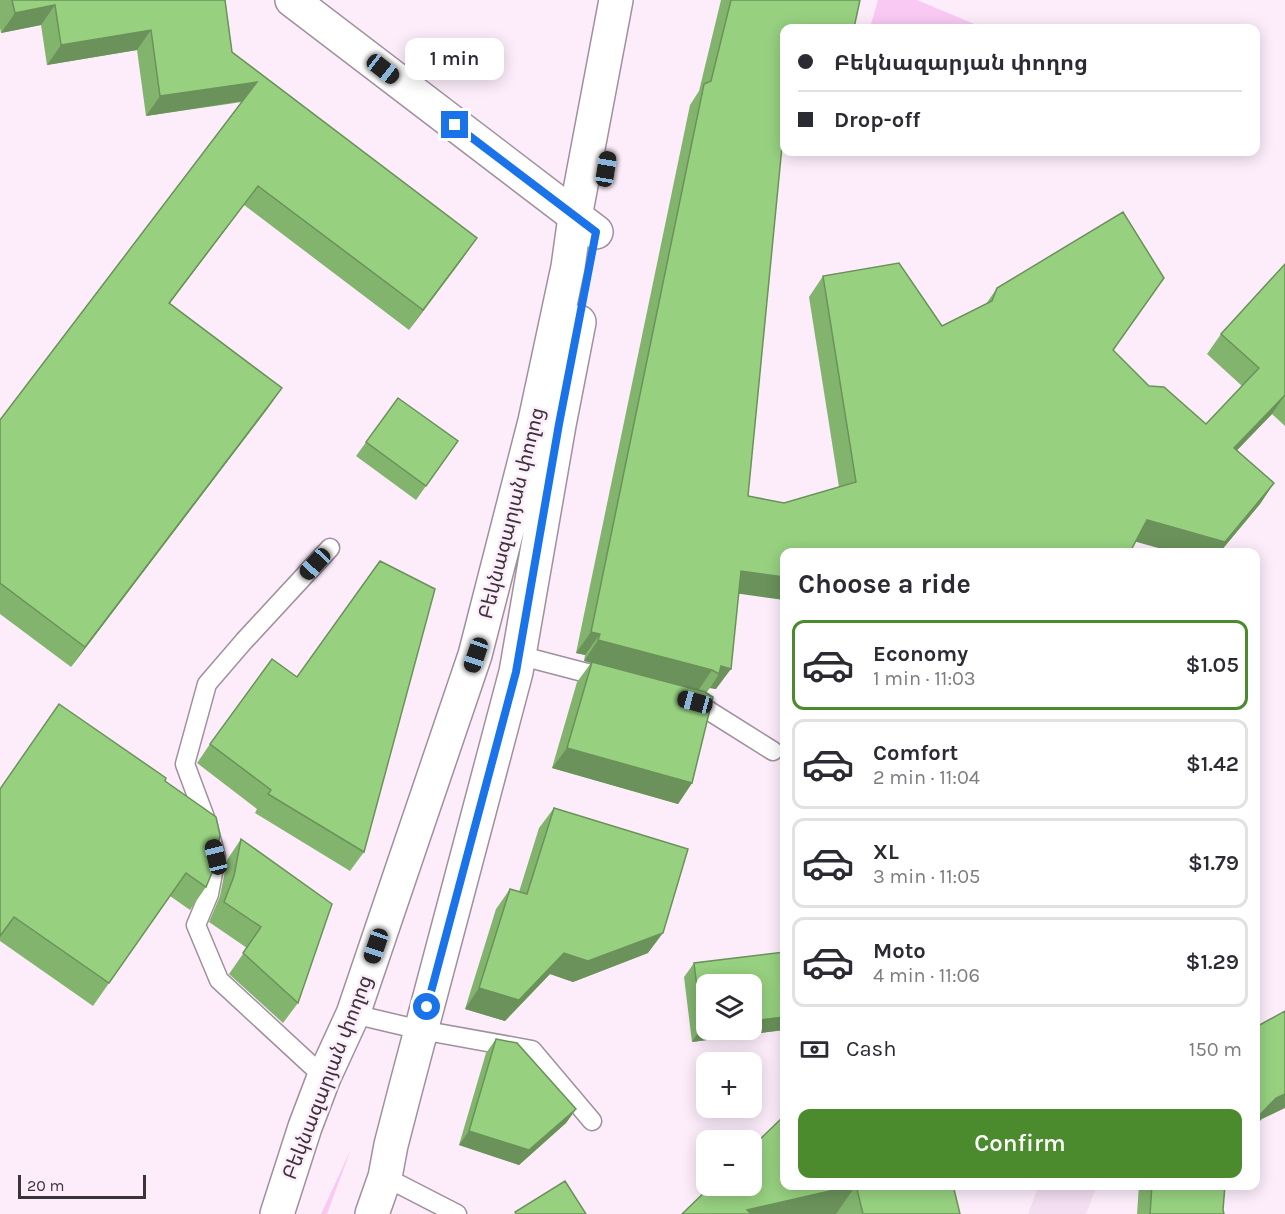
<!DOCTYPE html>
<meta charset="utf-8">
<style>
body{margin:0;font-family:Karla,"Noto Sans Armenian",sans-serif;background:#f7f7f7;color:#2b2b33;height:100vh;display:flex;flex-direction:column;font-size:22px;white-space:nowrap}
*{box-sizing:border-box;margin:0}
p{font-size:20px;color:#7c7c81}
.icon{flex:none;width:33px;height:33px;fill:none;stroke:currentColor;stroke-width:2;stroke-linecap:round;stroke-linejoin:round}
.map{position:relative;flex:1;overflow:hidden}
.details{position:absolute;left:780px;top:548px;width:480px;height:642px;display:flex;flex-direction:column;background:#fff;border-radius:12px;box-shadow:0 3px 15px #0003}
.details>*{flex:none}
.guide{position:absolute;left:780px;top:24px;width:480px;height:132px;border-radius:12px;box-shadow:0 3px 15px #0003;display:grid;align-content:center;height:132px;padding:0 18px;background:#fff}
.controls{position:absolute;left:696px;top:974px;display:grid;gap:12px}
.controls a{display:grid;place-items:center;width:66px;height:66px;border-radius:12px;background:#fff;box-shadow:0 3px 15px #0003;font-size:30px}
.scale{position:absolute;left:18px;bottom:15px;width:128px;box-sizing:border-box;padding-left:6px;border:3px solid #3a3439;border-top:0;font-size:16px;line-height:21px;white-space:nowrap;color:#3a3439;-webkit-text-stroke:4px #fdedfb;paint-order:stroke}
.end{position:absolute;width:27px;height:27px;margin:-14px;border:8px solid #1a73e8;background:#fff;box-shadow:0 0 0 3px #fff}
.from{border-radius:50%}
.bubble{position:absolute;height:42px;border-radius:12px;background:#fff;box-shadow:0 3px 15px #0003;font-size:20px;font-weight:600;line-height:42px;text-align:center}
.car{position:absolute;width:18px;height:36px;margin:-18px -9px;border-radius:8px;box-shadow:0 0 4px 2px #0007;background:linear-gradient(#222 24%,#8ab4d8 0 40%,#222 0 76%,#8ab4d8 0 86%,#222 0)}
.guide b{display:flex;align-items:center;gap:21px;height:57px;font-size:22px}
.guide b+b{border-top:2px solid #e1e1e2}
.guide i{width:15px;height:15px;background:#2b2b33}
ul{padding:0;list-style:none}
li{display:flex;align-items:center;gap:18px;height:90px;margin:0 12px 9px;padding:0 6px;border:3px solid #e1e1e2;border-radius:12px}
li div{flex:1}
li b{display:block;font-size:22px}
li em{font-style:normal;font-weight:600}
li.on{border-color:#4b8b2d}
li>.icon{width:54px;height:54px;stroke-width:1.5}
h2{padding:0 18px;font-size:27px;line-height:72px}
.pay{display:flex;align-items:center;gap:15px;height:66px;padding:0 18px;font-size:22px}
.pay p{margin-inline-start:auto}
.action{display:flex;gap:12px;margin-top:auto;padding:12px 18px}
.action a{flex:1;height:69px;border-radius:12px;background:#4b8b2d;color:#fff;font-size:24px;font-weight:600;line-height:69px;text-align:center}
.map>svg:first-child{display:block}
.built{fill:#f4def2}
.green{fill:#f9c9f4}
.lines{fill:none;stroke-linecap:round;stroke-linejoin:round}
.service-casing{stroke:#9f909d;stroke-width:21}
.minor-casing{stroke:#9f909d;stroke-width:36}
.tertiary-casing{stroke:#9f909d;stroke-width:36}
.service{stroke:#fff;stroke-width:18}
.minor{stroke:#fff;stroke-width:33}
.tertiary{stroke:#fff;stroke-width:33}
.wall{fill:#82b46e}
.shaded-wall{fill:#6a925a}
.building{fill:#97d180;stroke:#6a925a;stroke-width:1.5}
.route{stroke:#1a73e8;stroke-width:8}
.labels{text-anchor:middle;stroke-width:5;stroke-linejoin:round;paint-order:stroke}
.street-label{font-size:20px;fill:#3a3439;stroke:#fdedfb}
</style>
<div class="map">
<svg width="1285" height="1214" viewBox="0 0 1285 1214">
<rect width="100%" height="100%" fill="#fdedfb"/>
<!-- built -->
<path class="built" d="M1039,1185H1097L1086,1214H1028Z"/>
<!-- green -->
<path class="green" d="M878,0H917L984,28H880L871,24Z
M351,1149L327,1214H321Z"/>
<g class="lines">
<defs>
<path id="service" d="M518,655L606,678
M688,700L695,702L773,751
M353,1014L421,1030L532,1050L592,1121
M324,1077L219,980L196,925L209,894L216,857L207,823L185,764L207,684L244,641L330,548
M385,1177L457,1214"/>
<path id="minor" d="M292,0L596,232"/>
<path id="tertiary" d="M277,1214L305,1127L324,1077L353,1014L475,655L535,421L568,267L575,217L616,0
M372,1214L385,1177L391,1145L406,1087L516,672L559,425L579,322"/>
</defs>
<!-- service casing -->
<use href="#service" class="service-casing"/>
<!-- minor casing -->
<use href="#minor" class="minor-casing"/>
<!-- tertiary casing -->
<use href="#tertiary" class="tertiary-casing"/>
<!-- service -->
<use href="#service" class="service"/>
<!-- minor -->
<use href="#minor" class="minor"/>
<!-- tertiary -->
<use href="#tertiary" class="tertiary"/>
</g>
<!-- wall -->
<path class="wall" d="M0,0H225L232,52L463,258L409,330L244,205L170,303L282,388L268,408L71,667L0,614V420L242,102L146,116L137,50L47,65L41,25L1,33L0,28Z
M721,0H860L784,28L748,496L784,503L839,487L809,297L823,276L942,326L986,304L997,288L1113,350L1149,386L1206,424L1242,386L1207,354L1221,334L1285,264V426L1272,414L1237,450L1274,483L1260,504L1220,552H1173L1136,541L739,594L716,689L710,688L706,693L692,783L678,804L552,768L577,682L591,663L584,661L585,655L576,653L690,105L699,91Z
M398,398L458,441L416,500L356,456Z
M210,744L364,852L350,871L255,813L257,809L197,763Z
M165,781L206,887L190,910L170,896L93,1006L0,941V789Z
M554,808L648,953L573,982L550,974L505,1021L465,1009L496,909L510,889L519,892L539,828Z
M241,839L298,1003L283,1023L229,974L247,948L209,922L220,896L227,860Z
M784,952V1030L692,1042L684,977L694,963Z
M496,1039L576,1109L566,1123L519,1165L459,1145L486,1053Z
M712,1185H953L960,1214H682Z
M1139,1185H1225L1223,1210L1224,1214H1137Z"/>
<!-- shaded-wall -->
<path class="shaded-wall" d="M55,5L41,25L1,33L15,13Z
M151,30L137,50L47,65L61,45Z
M257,82L243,101L146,116L160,96Z
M258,186L244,205L155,323L169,303Z
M477,238L463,258L409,330L423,310Z
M282,388L268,408L71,667L85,647Z
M1285,395L1272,414L1220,468L1234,448Z
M1274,483L1260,504L1220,552H1173L1133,541L1147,520Z
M741,571L784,577V600L727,592Z
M591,632L600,634L585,655L576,653Z
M598,640L712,670L698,691L584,661Z
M721,666L731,669L716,689L710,688L719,674Z
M567,748L692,783L678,804L552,768Z
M663,933L648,953L573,982L550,974L505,1021L465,1009L479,988L564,953Z
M784,1017V1030L692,1042L702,1027H706V1029H752V1021Z
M1285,1094V1108L1262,1119L1256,1125V1119L1276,1098Z
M576,1109L566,1123L519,1165L459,1145L469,1131Z
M856,1185L836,1214H745L747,1210Z"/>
<!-- building -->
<path class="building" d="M12,0H225L232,52L477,238L423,310L258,186L169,303L282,388L85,647L0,583V420L257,82L160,96L151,30L61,45L55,5L15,13Z
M731,0H860L854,28H784V126L748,496L784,503L856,482L823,276L899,263L942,326L992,301L997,288L1123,212L1164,278L1113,350L1149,386L1164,387L1206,424L1259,368L1221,334L1285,264V395L1234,448L1274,483L1225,542L1147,520L1130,552H784V577L741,571L731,669L721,666L719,674L712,670L598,640L600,634L591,632L704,84L711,81Z
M398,398L458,441L426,486L366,442Z
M380,561L435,589L364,852L268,794L271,790L210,744L272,659L297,677Z
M592,662L705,692L713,697L692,783L567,748Z
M59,704L166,778L165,781L216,817L220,835L214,868L206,887L186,873L109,983L14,917L0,936V789Z
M554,808L688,849L663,933L588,961L564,953L519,1000L479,988L510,889L527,894Z
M241,839L332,904L298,1003L243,953L261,927L224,902L234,876Z
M784,952V1017L752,1021V984H706V1027H702L694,963Z
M1285,1011V1094L1276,1098L1256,1119V1027Z
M496,1039L517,1043L576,1109L529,1150L469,1131Z
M784,1116V1185H856L747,1210L751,1214H682L712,1185H752V1147Z
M565,1181L586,1214H516L515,1212Z
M856,1185H953L960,1214H863Z
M1152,1185H1225L1223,1210L1224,1214H1150Z"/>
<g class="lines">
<!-- route -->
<path class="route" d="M427,1007L516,672L559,424L596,232L455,125"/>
</g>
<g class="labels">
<!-- street labels -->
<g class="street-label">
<text transform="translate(511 513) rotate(-76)" y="7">Բեկնազարյան փողոց</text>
<text transform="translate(327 1077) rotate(-69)" y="7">Բեկնազարյան փողոց</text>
</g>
</g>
</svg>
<div class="controls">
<a><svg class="icon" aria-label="layers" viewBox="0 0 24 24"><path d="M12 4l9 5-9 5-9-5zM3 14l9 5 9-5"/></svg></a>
<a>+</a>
<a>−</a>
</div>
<div class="scale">20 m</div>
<i class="end from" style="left:427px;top:1007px"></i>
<i class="end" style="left:455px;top:125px"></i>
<div class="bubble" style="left:405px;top:38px;width:99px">1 min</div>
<i class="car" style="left:383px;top:69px;rotate:128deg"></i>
<i class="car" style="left:606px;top:169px;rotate:9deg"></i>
<i class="car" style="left:315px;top:564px;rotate:223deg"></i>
<i class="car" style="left:476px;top:655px;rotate:199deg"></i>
<i class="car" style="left:695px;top:702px;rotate:285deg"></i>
<i class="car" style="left:216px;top:857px;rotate:346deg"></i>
<i class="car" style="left:376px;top:946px;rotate:199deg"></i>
<div class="guide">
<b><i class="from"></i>Բեկնազարյան փողոց</b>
<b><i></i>Drop-off</b>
</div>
<section class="details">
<h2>Choose a ride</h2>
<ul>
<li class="on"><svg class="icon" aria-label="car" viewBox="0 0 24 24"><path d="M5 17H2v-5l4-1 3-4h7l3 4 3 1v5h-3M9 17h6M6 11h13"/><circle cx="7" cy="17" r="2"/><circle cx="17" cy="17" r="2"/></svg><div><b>Economy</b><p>1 min · 11:03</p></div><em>$1.05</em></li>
<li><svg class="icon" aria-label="car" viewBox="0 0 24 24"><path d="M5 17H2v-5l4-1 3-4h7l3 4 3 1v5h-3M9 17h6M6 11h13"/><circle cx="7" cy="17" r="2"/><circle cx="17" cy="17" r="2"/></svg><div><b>Comfort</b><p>2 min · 11:04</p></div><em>$1.42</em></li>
<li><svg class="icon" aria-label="car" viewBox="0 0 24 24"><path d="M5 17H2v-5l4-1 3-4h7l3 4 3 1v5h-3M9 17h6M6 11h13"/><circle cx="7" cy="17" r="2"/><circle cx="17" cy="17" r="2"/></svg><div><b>XL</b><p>3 min · 11:05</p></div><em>$1.79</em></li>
<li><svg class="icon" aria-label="car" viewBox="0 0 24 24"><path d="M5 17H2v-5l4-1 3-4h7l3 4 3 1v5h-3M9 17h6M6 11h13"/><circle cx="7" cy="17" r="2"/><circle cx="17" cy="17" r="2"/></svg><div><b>Moto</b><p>4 min · 11:06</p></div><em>$1.29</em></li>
</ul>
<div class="pay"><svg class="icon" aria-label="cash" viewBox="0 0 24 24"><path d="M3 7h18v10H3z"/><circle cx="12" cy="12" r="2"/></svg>Cash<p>150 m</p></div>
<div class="action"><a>Confirm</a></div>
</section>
</div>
